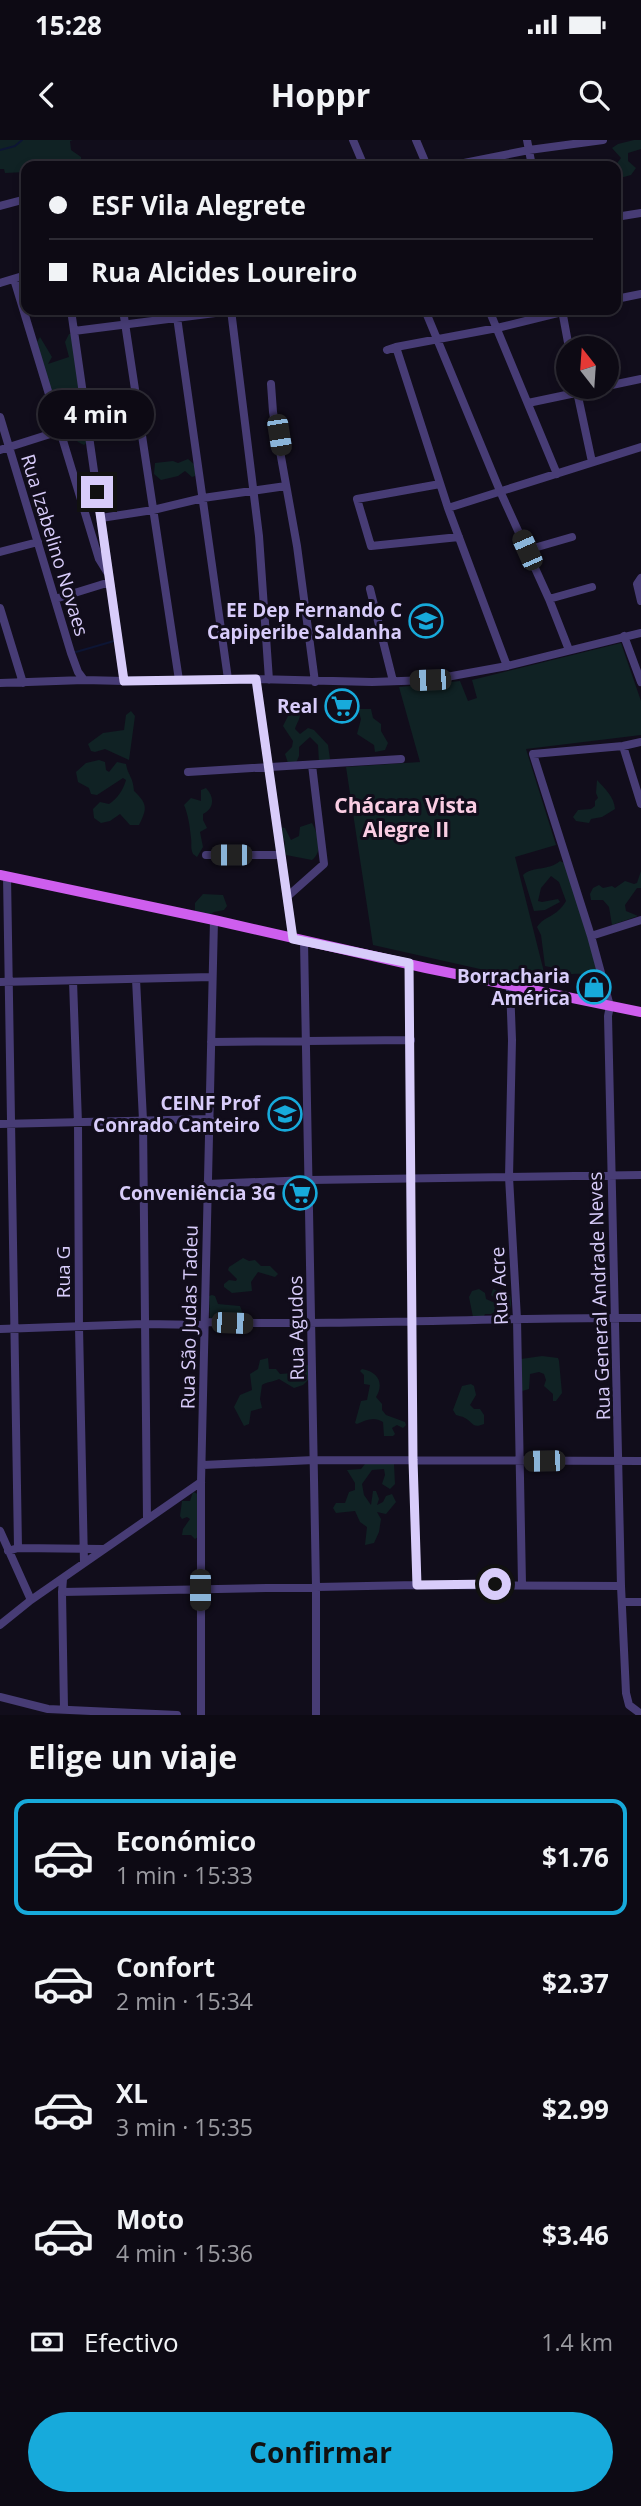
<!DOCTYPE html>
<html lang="es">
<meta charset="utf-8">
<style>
body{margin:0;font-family:"Open Sans",sans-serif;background:#16131d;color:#f1f3f6;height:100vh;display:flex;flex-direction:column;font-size:26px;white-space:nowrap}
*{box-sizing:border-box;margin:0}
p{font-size:23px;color:#9a9aa0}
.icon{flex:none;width:38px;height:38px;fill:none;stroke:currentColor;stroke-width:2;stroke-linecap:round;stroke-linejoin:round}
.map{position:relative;height:1575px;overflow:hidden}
.details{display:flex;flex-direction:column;background:#0d0a14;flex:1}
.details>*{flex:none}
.top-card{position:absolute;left:21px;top:21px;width:600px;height:154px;border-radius:14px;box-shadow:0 4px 10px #0003,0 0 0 2px #2d2b34;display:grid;align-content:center;height:154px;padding:0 28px;background:#0d0a14}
.needle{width:46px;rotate:343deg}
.buttons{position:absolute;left:556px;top:196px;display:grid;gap:14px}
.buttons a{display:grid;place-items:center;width:63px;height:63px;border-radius:50%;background:#0d0a14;box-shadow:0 4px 10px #0003,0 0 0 2px #2d2b34;font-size:35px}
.end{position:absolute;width:32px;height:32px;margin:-16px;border:9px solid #d8ccfa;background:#111;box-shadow:0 0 0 4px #111}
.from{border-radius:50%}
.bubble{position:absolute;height:49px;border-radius:24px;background:#0d0a14;box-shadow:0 4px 10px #0003,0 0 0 2px #2d2b34;font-size:23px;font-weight:700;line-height:49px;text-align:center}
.car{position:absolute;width:21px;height:42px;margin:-21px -10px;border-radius:9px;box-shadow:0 0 5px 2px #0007;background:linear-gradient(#222 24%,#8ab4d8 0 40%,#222 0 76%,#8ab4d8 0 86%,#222 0)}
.top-card b{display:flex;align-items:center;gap:24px;height:66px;font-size:26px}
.top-card b+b{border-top:2px solid #2d2b34}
.top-card i{width:18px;height:18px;background:#f1f3f6}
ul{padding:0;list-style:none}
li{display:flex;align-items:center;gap:21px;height:116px;margin:0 14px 10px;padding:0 14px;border:4px solid transparent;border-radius:14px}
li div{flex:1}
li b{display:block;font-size:26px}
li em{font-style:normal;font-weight:700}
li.on{border-color:#17aadb}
li>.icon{width:63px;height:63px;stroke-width:1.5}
h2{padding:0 28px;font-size:32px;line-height:84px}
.pay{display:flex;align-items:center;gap:18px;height:77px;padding:0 28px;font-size:26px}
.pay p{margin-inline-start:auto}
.action{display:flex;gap:14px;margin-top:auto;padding:14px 28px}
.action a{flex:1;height:80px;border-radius:42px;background:#17aadb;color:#111;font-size:28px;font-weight:700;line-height:80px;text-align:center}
.status{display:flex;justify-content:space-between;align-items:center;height:49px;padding:0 35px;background:#0d0a14;direction:ltr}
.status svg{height:19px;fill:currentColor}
header{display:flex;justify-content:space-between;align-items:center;height:91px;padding:0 28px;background:#0d0a14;font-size:32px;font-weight:700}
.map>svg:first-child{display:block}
.green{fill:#102224}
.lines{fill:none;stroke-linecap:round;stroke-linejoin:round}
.stream{stroke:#0d1534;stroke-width:2}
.minor{stroke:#473c75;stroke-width:8}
.major{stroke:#ce5eee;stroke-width:10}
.route{stroke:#d8ccfa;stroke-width:9}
.labels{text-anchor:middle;stroke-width:6;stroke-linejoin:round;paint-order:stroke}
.street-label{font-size:19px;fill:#d8ccfa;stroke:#110d1b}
.poi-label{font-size:19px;font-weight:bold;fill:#d8ccfa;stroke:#110d1b;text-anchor:end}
.neighbourhood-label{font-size:21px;font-weight:bold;fill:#facde3;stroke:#110d1b}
</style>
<div class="status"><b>15:28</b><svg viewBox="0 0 49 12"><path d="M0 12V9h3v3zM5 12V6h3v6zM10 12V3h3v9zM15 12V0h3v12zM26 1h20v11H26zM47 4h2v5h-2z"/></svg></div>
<header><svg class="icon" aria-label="back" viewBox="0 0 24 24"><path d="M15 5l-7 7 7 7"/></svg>Hoppr<svg class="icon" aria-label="search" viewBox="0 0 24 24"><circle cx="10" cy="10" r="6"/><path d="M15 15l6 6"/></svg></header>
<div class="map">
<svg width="641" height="1575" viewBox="0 0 641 1575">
<rect width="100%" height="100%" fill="#110d1b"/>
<!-- green -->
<path class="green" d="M0,0H73L70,1L71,10L81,17V26H60V20L39,26H26V32L5,33L4,29H0Z
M634,0H641V9L628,13V21L636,28L631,35L620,38L615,26L621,18L612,8L618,4Z
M69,194H72L82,249C103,261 96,276 93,297L84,305C67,298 67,284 66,267L58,269L55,258L52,257L37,202L40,197L52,217L48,224L69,217L65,202Z
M188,319L196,326L195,336L192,337L185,331L178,336L161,340L154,334L155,323L173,321L178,323Z
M621,503L641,561V595L526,609L556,705L515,717L547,844L373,805L346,627L420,622L399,547L460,541L468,561L477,558L472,540Z
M297,567C304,575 297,581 295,589L300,594L308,588L314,590L328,605L330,619L319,622L318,605L310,597L299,607V616L296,623H288L285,614L292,607L293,601L283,586L291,570Z
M358,569H371L373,578L381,584V591L388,603L385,610L375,612L374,605L357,594L361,579Z
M131,571L135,576L129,620L105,609L95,612L91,611L88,604L103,593L124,590L126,575Z
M99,620L105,622L106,630L109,632L117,622L126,624C128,636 133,636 134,651C148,664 147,669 139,685H130L120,674L110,681L101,683L94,678L93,669L100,662L109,664C118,658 123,650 126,640L123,638L97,655L91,654L89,648L78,642L76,632L86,623Z
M597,640C604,648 614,656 615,669L602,677L591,679L589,683L576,681L573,677L578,670L591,669L595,666V661L598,658L596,653Z
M206,648C215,657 214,669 203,674V680L207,688L200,692L203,707L197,717L193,714C190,707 192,704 191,698C190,687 188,674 184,665L191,658L201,661V650Z
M312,683C318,694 324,710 312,720L286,715L284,710L285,701L279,698V687L285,688L291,700L299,696L300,687Z
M560,721L564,723L583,776L600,843H595C587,831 580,834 567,834L559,829L545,826L541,795L537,787C545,775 556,778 566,761L559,742L551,736L541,748L538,761L542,762L558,759L560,762L545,770L534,771L523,735C532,726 549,731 560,721Z
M641,731V748H637L625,765L626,771L638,776L612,785L609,767L603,760H591L590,754L593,748L599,745L603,748L612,746L615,748L625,741L634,744L637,743Z
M203,754L223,755L227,766L224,770L214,772L206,777L195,773V763Z
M243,1118L249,1121L255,1120L261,1126H270L278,1134L275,1137L258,1132L251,1142L252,1151L232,1153L224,1147V1144L229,1140L236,1141L237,1139L228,1130L229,1127Z
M479,1149L485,1153L486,1159L495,1163L498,1161L491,1155L493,1149L510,1155C512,1164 512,1172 502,1177L496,1171L491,1174H485L484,1176L473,1177L469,1157L472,1151Z
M212,1155L215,1156L218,1164L240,1166L245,1179L210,1180L209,1156Z
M542,1216L558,1218L559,1221L562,1253L556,1261H553V1254L544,1246L546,1240L544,1234L539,1232L530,1234L529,1249L519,1252L522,1234L520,1232L521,1219Z
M268,1218L269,1229H276L280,1234L293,1233L305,1224L310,1226L309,1239L303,1245L294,1248L279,1239C273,1242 266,1242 262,1245L260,1259L262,1268L251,1271L249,1284L244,1286L234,1267L240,1255L252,1250L250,1234L258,1229L260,1220Z
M362,1229C379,1232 384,1244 376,1257L382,1264V1270L386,1275L405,1282L406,1285L403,1288L397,1285L392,1288L395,1294L393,1296H384L383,1282C374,1276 366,1280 357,1284L355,1283L361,1261L367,1260L370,1245L364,1244V1235L360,1231Z
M471,1244L474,1246L476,1255L470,1265L474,1269H480L484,1275V1284C472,1289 473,1282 465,1278C462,1276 458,1276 456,1275L453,1270L462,1246Z
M378,1323L394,1324L395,1344L390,1349L382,1344L385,1335L384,1329L372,1330L362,1344L364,1355L371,1365L373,1351H376L379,1359L377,1365L383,1362L386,1356L392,1354L396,1362L386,1374L377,1372L381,1379L379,1392L374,1403L365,1405L367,1387L360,1382L355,1371L336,1373L333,1368L336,1363H345L349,1352L355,1350V1343L347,1330L361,1329L365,1324Z
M193,1352L198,1354V1397L195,1399L191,1395H182L183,1389L190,1379L187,1377L182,1379L180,1376L182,1361H190Z"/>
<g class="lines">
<!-- stream -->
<path class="stream" d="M0,10L15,6L22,0
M76,512L114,501"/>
<!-- minor -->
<path class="minor" d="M353,0L364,26
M416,0L427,26
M527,0L532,26
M449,26L529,10L603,0
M0,66L26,59
M616,77L641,73
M14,139L99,419L107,432
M0,143L26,135
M616,159L641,154
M71,170L124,541
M123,170L179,540
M176,170L228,539
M231,170L259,396L269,540
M425,170L500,351L549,459
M489,170L557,334
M562,170L569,208
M74,191L231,171
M396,207L497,188L570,170
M387,210L396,207L448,368L507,526
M271,244L273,272L297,406L315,542
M607,246L641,239
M576,247L592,322
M528,263L604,247
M0,277L71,513L78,532L84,540
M0,310L88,282
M440,344L357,359L371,406L459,397
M448,368L641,307
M101,378L153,370L203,358L286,346
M527,410L572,397
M0,412L38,402
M641,438L637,444L641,461
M370,449L393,541
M55,459L110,442
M0,468L23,543
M624,496L641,542
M569,510L549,459L592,447
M256,539L293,799
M0,543L84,540L124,541L256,539L372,542L430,540L507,526L641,493
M641,602L623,606L533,614L591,796L610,866L608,876L621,1446L626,1553L629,1565L641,1574
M623,606L641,664
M188,632L401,619
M206,715H281
M7,736L18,1408L8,1411
M288,756L324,724L312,625
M591,796L641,780
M304,801L316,1447V1575
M409,823L413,1320L417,1445
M136,839L143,980L147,1379
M73,841L78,983L79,1187L84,1423
M0,842L212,837
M510,846L512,900L509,1037L517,1179L522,1444
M211,902L411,900
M0,984L210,979
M207,1044L310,1040L641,1035
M205,1182C351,1186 496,1177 641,1178
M0,1189L144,1184L205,1185
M203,1325L314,1320L641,1321
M0,1391L31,1460
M18,1408L103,1409
M63,1439L62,1452L417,1445L621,1446
M62,1452L64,1569
M622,1462H641
M0,1485L31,1460L201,1342
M0,1557L48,1569L177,1575
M201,1575V1342L214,780"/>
<!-- major -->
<path class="major" d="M0,735L214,780L426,828L641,872"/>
</g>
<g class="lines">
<!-- route -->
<path class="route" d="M97,352L124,541L256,539L293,799L409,823L413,1320L417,1445L495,1444"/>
</g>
<!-- icons -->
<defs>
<symbol id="school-ring" viewBox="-11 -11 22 22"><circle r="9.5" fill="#110d1b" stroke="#17aadb" stroke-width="1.5"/><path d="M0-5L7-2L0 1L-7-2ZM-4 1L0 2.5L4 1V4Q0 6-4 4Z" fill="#17aadb"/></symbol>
<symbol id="supermarket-ring" viewBox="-11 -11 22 22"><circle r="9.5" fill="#110d1b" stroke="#17aadb" stroke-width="1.5"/><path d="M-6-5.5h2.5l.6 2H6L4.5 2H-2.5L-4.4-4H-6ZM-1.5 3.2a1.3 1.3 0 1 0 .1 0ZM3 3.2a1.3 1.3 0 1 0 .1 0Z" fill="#17aadb"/></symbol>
<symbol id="shop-ring" viewBox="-11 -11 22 22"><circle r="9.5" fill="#110d1b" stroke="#17aadb" stroke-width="1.5"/><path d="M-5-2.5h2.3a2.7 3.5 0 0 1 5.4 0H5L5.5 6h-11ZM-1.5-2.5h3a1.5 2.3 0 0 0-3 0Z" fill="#17aadb"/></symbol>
</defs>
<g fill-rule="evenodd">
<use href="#school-ring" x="407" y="462" width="38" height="38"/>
<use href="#supermarket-ring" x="323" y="547" width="38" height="38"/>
<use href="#shop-ring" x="575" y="828" width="38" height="38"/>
<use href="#school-ring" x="266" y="955" width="38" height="38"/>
<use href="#supermarket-ring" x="281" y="1034" width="38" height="38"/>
</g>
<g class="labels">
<!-- street labels -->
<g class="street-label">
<text transform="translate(55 405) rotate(73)" y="7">Rua Izabelino Novaes</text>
<text transform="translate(63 1132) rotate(-90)" y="7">Rua G</text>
<text transform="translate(499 1146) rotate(-93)" y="7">Rua Acre</text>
<text transform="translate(599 1156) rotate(-92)" y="7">Rua General Andrade Neves</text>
<text transform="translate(189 1177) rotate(-89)" y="7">Rua São Judas Tadeu</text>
<text transform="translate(296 1188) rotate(-91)" y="7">Rua Agudos</text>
</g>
<!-- poi labels -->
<g class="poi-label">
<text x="402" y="477">EE Dep Fernando C<tspan x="402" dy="22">Capiperibe Saldanha</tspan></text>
<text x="318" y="573">Real</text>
<text x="570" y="843">Borracharia<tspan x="570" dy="22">América</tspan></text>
<text x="260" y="970">CEINF Prof<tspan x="260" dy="22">Conrado Canteiro</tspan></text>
<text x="276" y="1060">Conveniência 3G</text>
</g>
<!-- neighbourhood labels -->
<g class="neighbourhood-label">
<text x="406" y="673">Chácara Vista<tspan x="406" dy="24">Alegre II</tspan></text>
</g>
</g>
</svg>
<div class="buttons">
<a><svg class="needle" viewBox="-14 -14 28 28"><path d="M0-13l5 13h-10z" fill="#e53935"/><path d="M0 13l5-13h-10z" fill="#9a9aa0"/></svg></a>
</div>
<i class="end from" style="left:495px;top:1444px"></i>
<i class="end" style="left:97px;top:352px"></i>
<div class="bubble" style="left:38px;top:250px;width:116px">4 min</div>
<i class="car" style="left:279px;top:295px;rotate:171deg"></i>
<i class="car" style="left:527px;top:410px;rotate:336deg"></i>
<i class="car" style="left:430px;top:540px;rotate:268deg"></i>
<i class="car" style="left:231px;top:715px;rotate:270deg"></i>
<i class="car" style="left:232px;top:1183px;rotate:92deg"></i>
<i class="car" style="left:544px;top:1321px;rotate:269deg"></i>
<i class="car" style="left:200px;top:1450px;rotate:180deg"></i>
<div class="top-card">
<b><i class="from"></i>ESF Vila Alegrete</b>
<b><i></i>Rua Alcides Loureiro</b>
</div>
</div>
<section class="details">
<h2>Elige un viaje</h2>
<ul>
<li class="on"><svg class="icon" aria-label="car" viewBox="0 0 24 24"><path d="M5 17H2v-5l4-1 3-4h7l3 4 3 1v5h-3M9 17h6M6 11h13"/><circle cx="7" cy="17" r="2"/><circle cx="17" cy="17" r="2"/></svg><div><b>Económico</b><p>1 min · 15:33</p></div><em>$1.76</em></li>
<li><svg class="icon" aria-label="car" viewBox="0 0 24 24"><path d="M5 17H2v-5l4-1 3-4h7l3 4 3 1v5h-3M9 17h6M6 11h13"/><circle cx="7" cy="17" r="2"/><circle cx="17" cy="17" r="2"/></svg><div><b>Confort</b><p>2 min · 15:34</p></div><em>$2.37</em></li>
<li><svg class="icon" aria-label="car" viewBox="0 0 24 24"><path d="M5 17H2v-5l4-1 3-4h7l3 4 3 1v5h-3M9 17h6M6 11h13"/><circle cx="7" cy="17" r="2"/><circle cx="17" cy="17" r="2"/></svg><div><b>XL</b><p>3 min · 15:35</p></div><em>$2.99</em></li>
<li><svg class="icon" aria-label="car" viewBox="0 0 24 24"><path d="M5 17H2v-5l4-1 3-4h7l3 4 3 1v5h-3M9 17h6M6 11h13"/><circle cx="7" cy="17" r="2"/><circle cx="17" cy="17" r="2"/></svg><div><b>Moto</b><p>4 min · 15:36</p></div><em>$3.46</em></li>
</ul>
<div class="pay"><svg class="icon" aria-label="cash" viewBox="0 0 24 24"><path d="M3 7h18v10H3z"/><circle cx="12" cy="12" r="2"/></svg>Efectivo<p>1.4 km</p></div>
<div class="action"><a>Confirmar</a></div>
</section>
